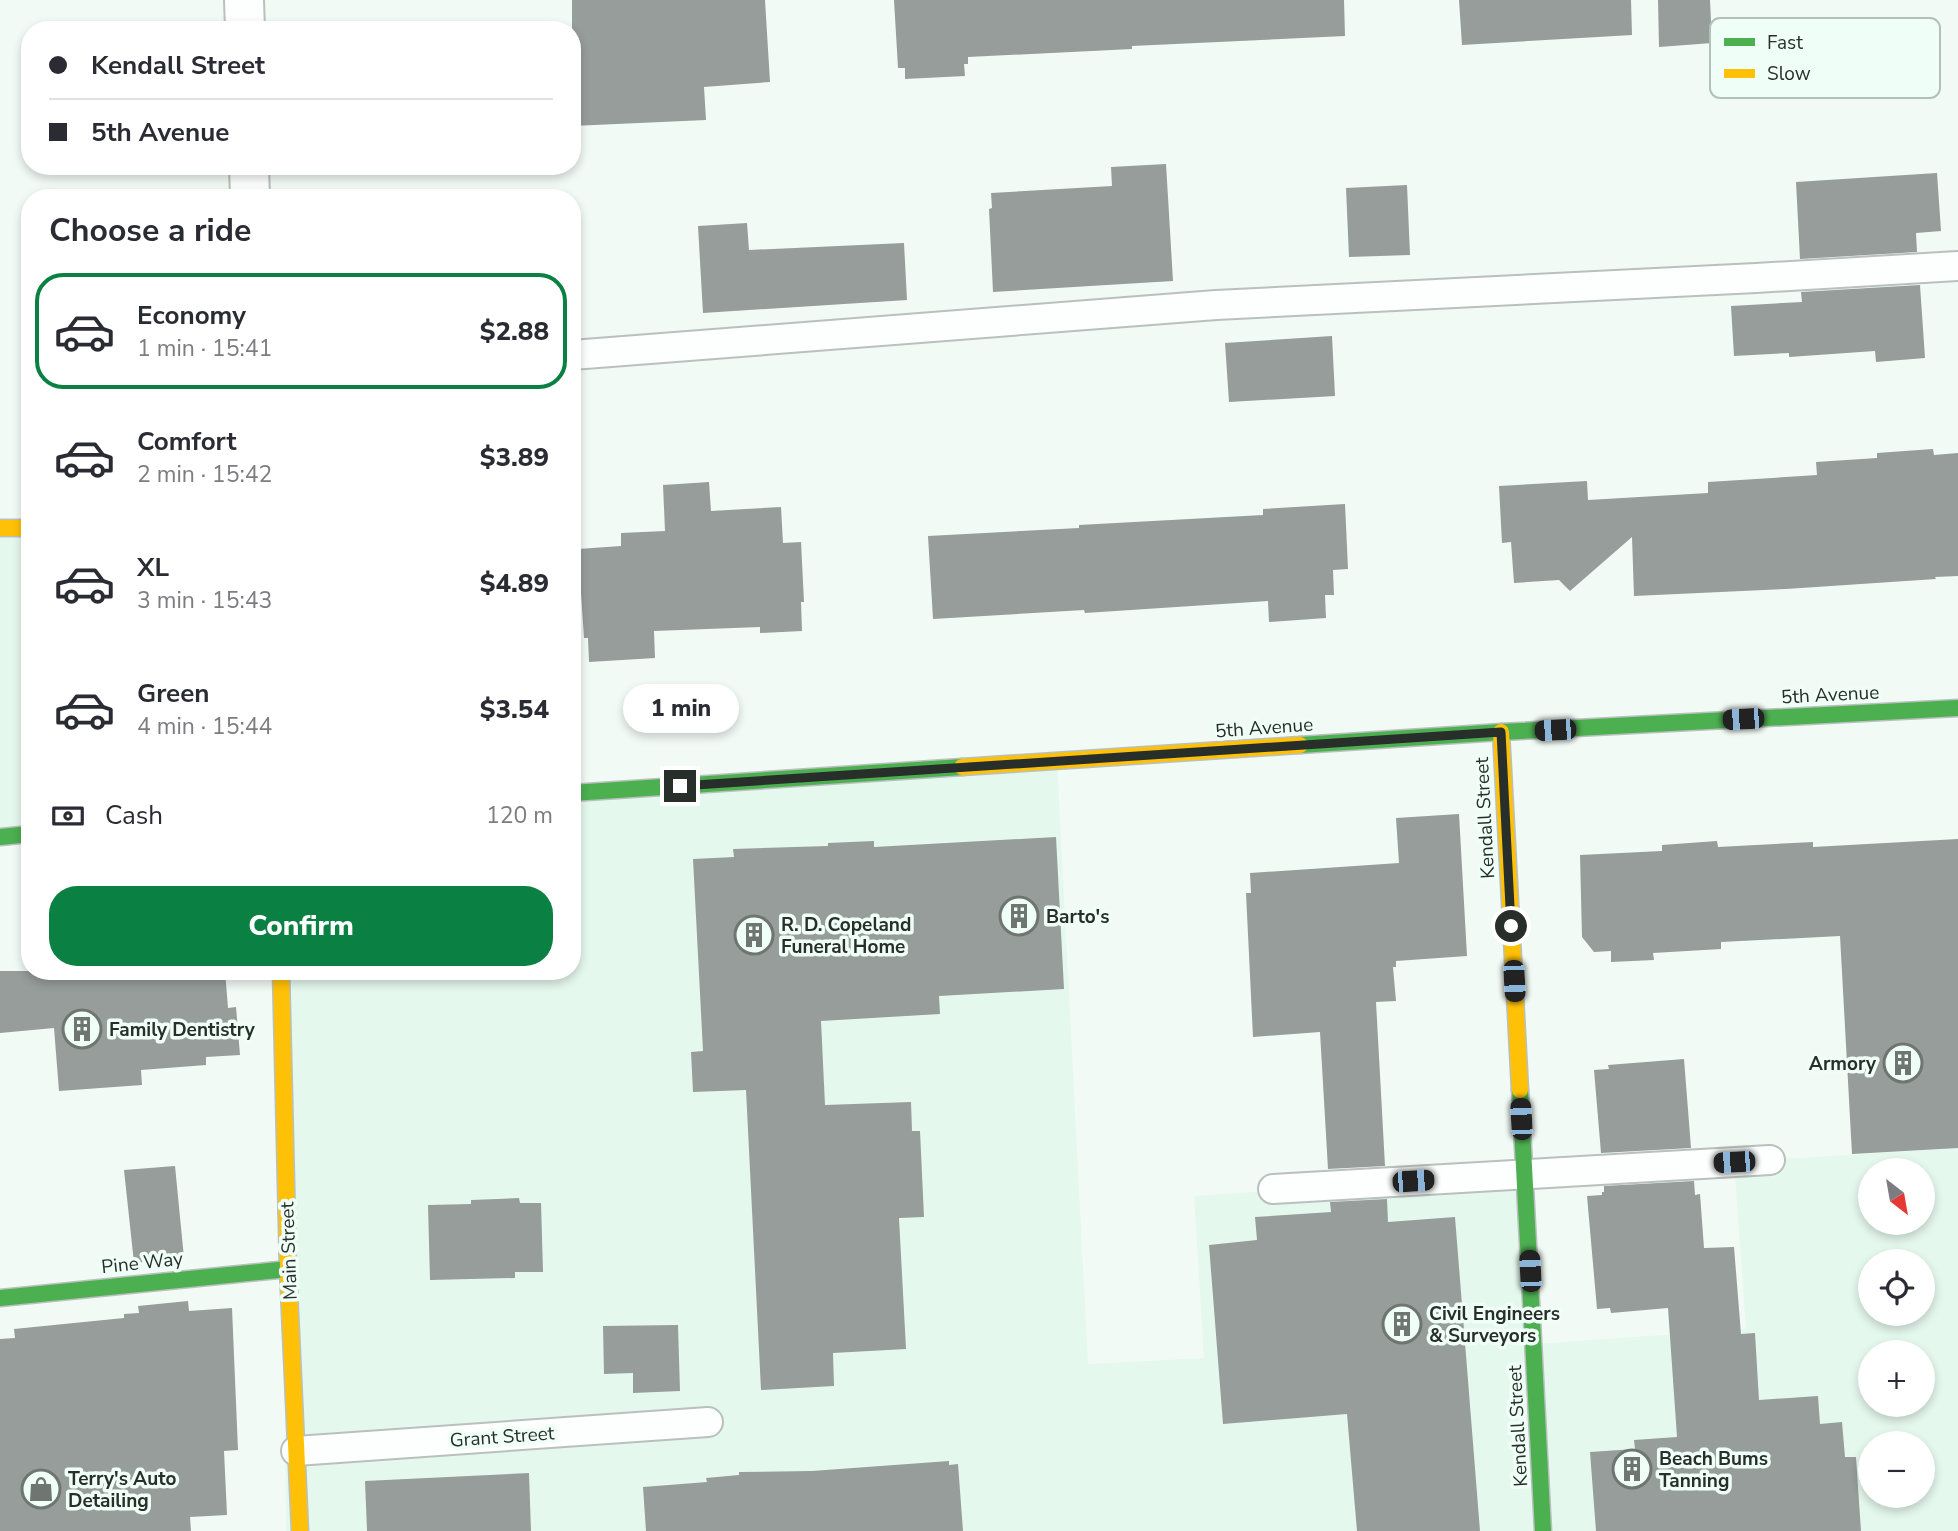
<!DOCTYPE html>
<meta charset="utf-8">
<style>
body{margin:0;font-family:"Nunito Sans",sans-serif;background:#f7f7f7;color:#2b2b33;height:100vh;display:flex;flex-direction:column;font-size:26px;white-space:nowrap}
*{box-sizing:border-box;margin:0}
p{font-size:23px;color:#7c7c81}
.icon{flex:none;width:38px;height:38px;fill:none;stroke:currentColor;stroke-width:2;stroke-linecap:round;stroke-linejoin:round}
.map{position:relative;flex:1;overflow:hidden}
.sheet{position:absolute;left:21px;top:189px;width:560px;height:791px;display:flex;flex-direction:column;background:#fff;border-radius:28px;box-shadow:0 4px 10px #0003}
.sheet>*{flex:none}
.guide{position:absolute;left:21px;top:21px;width:560px;height:154px;border-radius:28px;box-shadow:0 4px 10px #0003;display:grid;align-content:center;height:154px;padding:0 28px;background:#fff}
.needle{width:46px;rotate:149deg}
.controls{position:absolute;left:1858px;top:1158px;display:grid;gap:14px}
.controls a{display:grid;place-items:center;width:77px;height:77px;border-radius:50%;background:#fff;box-shadow:0 4px 10px #0003;font-size:35px}
.end{position:absolute;width:32px;height:32px;margin:-16px;border:9px solid #282f2b;background:#fff;box-shadow:0 0 0 4px #fff}
.from{border-radius:50%}
.bubble{position:absolute;height:49px;border-radius:24px;background:#fff;box-shadow:0 4px 10px #0003;font-size:23px;font-weight:800;line-height:49px;text-align:center}
.car{position:absolute;width:21px;height:42px;margin:-21px -10px;border-radius:9px;box-shadow:0 0 5px 2px #0007;background:linear-gradient(#222 24%,#8ab4d8 0 40%,#222 0 76%,#8ab4d8 0 86%,#222 0)}
.guide b{display:flex;align-items:center;gap:24px;height:66px;font-size:26px}
.guide b+b{border-top:2px solid #e1e1e2}
.guide i{width:18px;height:18px;background:#2b2b33}
ul{padding:0;list-style:none}
li{display:flex;align-items:center;gap:21px;height:116px;margin:0 14px 10px;padding:0 14px;border:4px solid transparent;border-radius:28px}
li div{flex:1}
li b{display:block;font-size:26px}
li em{font-style:normal;font-weight:800}
li.current{border-color:#0b8043}
li>.icon{width:63px;height:63px;stroke-width:1.5}
h2{padding:0 28px;font-size:32px;line-height:84px}
.pay{display:flex;align-items:center;gap:18px;height:77px;padding:0 28px;font-size:26px}
.pay p{margin-inline-start:auto}
.action{display:flex;gap:14px;margin-top:auto;padding:14px 28px}
.action a{flex:1;height:80px;border-radius:28px;background:#0b8043;color:#fff;font-size:28px;font-weight:800;line-height:80px;text-align:center}
.map>svg:first-child{display:block}
.built{fill:#e5f8ee;fill-rule:evenodd}
.building{fill:#969d9a}
.lines{fill:none;stroke-linecap:round;stroke-linejoin:round}
.lane-casing{stroke:#b9c0bd;stroke-width:32}
.street-casing{stroke:#b9c0bd;stroke-width:42}
.fast-casing{stroke:#b9c0bd;stroke-width:19}
.slow-casing{stroke:#b9c0bd;stroke-width:19}
.lane{stroke:#fdfefe;stroke-width:28}
.street{stroke:#fdfefe;stroke-width:38}
.fast{stroke:#4caf50;stroke-width:16}
.slow{stroke:#ffc107;stroke-width:16}
.route{stroke:#282f2b;stroke-width:9}
.labels{text-anchor:middle;stroke-width:7;stroke-linejoin:round;paint-order:stroke}
.street-label{font-size:19px;fill:#282f2b;stroke:#effef6}
.poi-label{font-size:19px;font-weight:bold;fill:#282f2b;stroke:#effef6;text-anchor:start}
.key{fill:#effef6;stroke:#b3c0b9;stroke-width:2}
.key-label{font-size:19px;fill:#282f2b}
</style>
<div class="map">
<svg width="1958" height="1531" viewBox="0 0 1958 1531">
<rect width="100%" height="100%" fill="#f2faf6"/>
<!-- built -->
<path class="built" d="M0,528H30V834L0,837Z
M1057,761L1088,1364L1204,1358L1194,1196L1524,1174L1534,1344L1746,1329L1734,1162L1958,1148V1531H286L281,971H572V793ZM1871,1171H1923V1223H1871ZM1871,1262H1923V1314H1871ZM1871,1353H1923V1405H1871ZM1871,1444H1923V1496H1871Z"/>
<!-- building -->
<path class="building" d="M572,0H765L770,82L704,87L706,120L572,126Z
M894,0H1344L1345,36L1132,46V49L968,57V64H964L965,76L905,79V68H898Z
M1459,0H1631L1632,35L1462,45Z
M1658,0H1710L1712,43L1659,47Z
M1166,164L1173,281L993,292L989,209L992,208L991,193L1112,186L1111,167Z
M1937,173L1941,231L1916,233L1917,252L1800,259L1796,182Z
M1407,185L1410,255L1349,257L1346,188Z
M747,223L749,250L904,243L907,300L703,313L698,226Z
M1920,285L1925,358L1876,362L1875,351L1789,357V353L1734,356L1731,306L1802,302L1801,292Z
M1332,336L1335,396L1229,402L1225,343Z
M1933,449L1934,455L1958,453V576L1935,577L1936,579L1786,589L1634,596L1632,537L1570,591L1559,580L1514,583L1511,542L1502,543L1499,486L1587,481L1588,500L1708,493V482L1817,475L1816,462L1877,458V453Z
M709,482L711,511L781,507L783,543L801,542L804,602H801L802,631L760,633V627L654,631L655,658L589,662L588,638H584L578,549L621,546V533L665,531L663,485Z
M1345,504L1348,569L1333,570L1334,595H1325L1326,618L1269,622L1268,601L1085,613L1084,610L933,619L928,536L1079,528V525L1263,515V509Z
M1459,814L1467,956L1396,961V967H1393L1396,1001L1376,1002L1385,1166L1328,1169L1320,1032L1253,1037L1246,893H1251L1250,873L1399,863L1396,818Z
M1056,837L1064,989L939,996L940,1014L821,1021L825,1105L911,1102L912,1131H920L924,1217L899,1218L906,1349L833,1353L834,1386L761,1390L746,1090L693,1092L691,1052L703,1051L693,859L734,857L733,849L828,846V843L874,841V847Z
M1958,839V1148L1852,1154L1840,936L1721,942V949L1653,953L1654,960L1611,962V951L1594,952L1582,937L1580,855L1662,851V845L1717,841L1718,847L1813,842V847Z
M0,971H225L228,1008L236,1007L240,1055L206,1057V1065L141,1070L142,1085L59,1091L54,1028L0,1033Z
M1684,1059L1691,1148L1601,1153L1594,1070L1609,1069L1608,1065Z
M175,1166L184,1258L134,1263L124,1170Z
M1694,1181L1695,1195L1700,1194L1704,1248L1734,1247L1741,1334L1755,1333L1759,1400L1818,1396L1820,1424L1842,1422L1845,1457H1856L1861,1531H1596L1590,1452L1635,1449L1634,1440L1677,1437L1668,1308L1611,1313L1610,1308L1597,1309L1587,1196L1602,1195V1192H1604V1186Z
M519,1198L520,1203H541L543,1272H515V1278L430,1280L428,1205L471,1204V1200Z
M1387,1199L1388,1222L1455,1217L1480,1531H1357L1347,1414L1223,1424L1209,1245L1257,1240L1255,1217L1331,1212L1330,1202Z
M188,1301L189,1311L232,1308L238,1450L224,1451L227,1515L190,1517L191,1531H0V1339L15,1338L14,1329L124,1318V1314L139,1313L138,1306Z
M678,1325L680,1391L633,1393V1373L604,1374L603,1326Z
M949,1461V1465L958,1464L963,1531H646L643,1487L707,1482L706,1478L739,1475V1472L812,1471Z
M529,1473L531,1531H367L365,1481Z"/>
<g class="lines">
<defs>
<path id="lane" d="M572,355L1216,305L1756,278L1958,266
M1273,1189L1770,1160
M296,1451L708,1422"/>
<path id="street" d="M244,0L245,30
M249,166L250,198"/>
<path id="fast" d="M1300,745L1501,732L1958,708
M572,793L962,767
M0,837L30,834
M1520,1090L1543,1531
M0,1298L288,1269"/>
<path id="slow" d="M0,528H30
M1501,732L1520,1090
M962,767L1300,745
M281,971L288,1269L300,1531"/>
</defs>
<!-- lane casing -->
<use href="#lane" class="lane-casing"/>
<!-- street casing -->
<use href="#street" class="street-casing"/>
<!-- fast casing -->
<use href="#fast" class="fast-casing"/>
<!-- slow casing -->
<use href="#slow" class="slow-casing"/>
<!-- lane -->
<use href="#lane" class="lane"/>
<!-- street -->
<use href="#street" class="street"/>
<!-- fast -->
<use href="#fast" class="fast"/>
<!-- slow -->
<use href="#slow" class="slow"/>
</g>
<g class="lines">
<!-- route -->
<path class="route" d="M680,786L1501,732L1511,926"/>
</g>
<!-- icons -->
<defs>
<symbol id="building-ring" viewBox="-11 -11 22 22"><circle r="9.5" fill="#effef6" stroke="#6f7672" stroke-width="1.5"/><path d="M-4-6H4V6H1V3H-1V6H-4ZM-2.5-4.3h1.7v1.8h-1.7ZM.8-4.3h1.7v1.8H.8ZM-2.5-1h1.7V.8h-1.7ZM.8-1h1.7V.8H.8Z" fill="#6f7672"/></symbol>
<symbol id="shop-ring" viewBox="-11 -11 22 22"><circle r="9.5" fill="#effef6" stroke="#6f7672" stroke-width="1.5"/><path d="M-5-2.5h2.3a2.7 3.5 0 0 1 5.4 0H5L5.5 6h-11ZM-1.5-2.5h3a1.5 2.3 0 0 0-3 0Z" fill="#6f7672"/></symbol>
</defs>
<g fill-rule="evenodd">
<use href="#building-ring" x="997" y="894" width="44" height="44"/>
<use href="#building-ring" x="732" y="913" width="44" height="44"/>
<use href="#building-ring" x="60" y="1007" width="44" height="44"/>
<use href="#building-ring" x="1881" y="1041" width="44" height="44"/>
<use href="#building-ring" x="1380" y="1302" width="44" height="44"/>
<use href="#building-ring" x="1610" y="1447" width="44" height="44"/>
<use href="#shop-ring" x="19" y="1467" width="44" height="44"/>
</g>
<g class="labels">
<!-- street labels -->
<g class="street-label">
<text transform="translate(1830 694) rotate(-3)" y="7">5th Avenue</text>
<text transform="translate(1264 727) rotate(-4)" y="7">5th Avenue</text>
<text transform="translate(1484 818) rotate(-93)" y="7">Kendall Street</text>
<text transform="translate(288 1251) rotate(-92)" y="7">Main Street</text>
<text transform="translate(142 1262) rotate(-6)" y="7">Pine Way</text>
<text transform="translate(1517 1426) rotate(-93)" y="7">Kendall Street</text>
<text transform="translate(502 1436) rotate(-4)" y="7">Grant Street</text>
</g>
<!-- poi labels -->
<g class="poi-label">
<text x="1046" y="923">Barto's</text>
<text x="781" y="931">R. D. Copeland<tspan x="781" dy="22">Funeral Home</tspan></text>
<text x="109" y="1036">Family Dentistry</text>
<text x="1876" y="1070" text-anchor="end">Armory</text>
<text x="1429" y="1320">Civil Engineers<tspan x="1429" dy="22">&amp; Surveyors</tspan></text>
<text x="1659" y="1465">Beach Bums<tspan x="1659" dy="22">Tanning</tspan></text>
<text x="68" y="1485">Terry's Auto<tspan x="68" dy="22">Detailing</tspan></text>
</g>
</g>
<!-- legend -->
<rect x="1710" y="18" width="230" height="80" rx="10" class="key"/>
<rect x="1724" y="38" width="31" height="8" fill="#4caf50"/>
<rect x="1724" y="69" width="31" height="9" fill="#ffc107"/>
<g class="key-label">
<text x="1767" y="49">Fast</text>
<text x="1767" y="80">Slow</text>
</g>
</svg>
<div class="controls">
<a><svg class="needle" viewBox="-14 -14 28 28"><path d="M0-13l5 13h-10z" fill="#e53935"/><path d="M0 13l5-13h-10z" fill="#7c7c81"/></svg></a>
<a><svg class="icon" aria-label="locate" viewBox="0 0 24 24"><circle cx="12" cy="12" r="6"/><path d="M12 2v4M12 18v4M2 12h4M18 12h4"/></svg></a>
<a>+</a>
<a>−</a>
</div>
<i class="end from" style="left:1511px;top:926px"></i>
<i class="end" style="left:680px;top:786px"></i>
<div class="bubble" style="left:623px;top:684px;width:116px">1 min</div>
<i class="car" style="left:1743px;top:719px;rotate:267deg"></i>
<i class="car" style="left:1555px;top:730px;rotate:267deg"></i>
<i class="car" style="left:1514px;top:981px;rotate:177deg"></i>
<i class="car" style="left:1521px;top:1119px;rotate:357deg"></i>
<i class="car" style="left:1734px;top:1162px;rotate:267deg"></i>
<i class="car" style="left:1413px;top:1181px;rotate:86deg"></i>
<i class="car" style="left:1530px;top:1271px;rotate:357deg"></i>
<div class="guide">
<b><i class="from"></i>Kendall Street</b>
<b><i></i>5th Avenue</b>
</div>
<section class="sheet">
<h2>Choose a ride</h2>
<ul>
<li class="current"><svg class="icon" aria-label="car" viewBox="0 0 24 24"><path d="M5 17H2v-5l4-1 3-4h7l3 4 3 1v5h-3M9 17h6M6 11h13"/><circle cx="7" cy="17" r="2"/><circle cx="17" cy="17" r="2"/></svg><div><b>Economy</b><p>1 min · 15:41</p></div><em>$2.88</em></li>
<li><svg class="icon" aria-label="car" viewBox="0 0 24 24"><path d="M5 17H2v-5l4-1 3-4h7l3 4 3 1v5h-3M9 17h6M6 11h13"/><circle cx="7" cy="17" r="2"/><circle cx="17" cy="17" r="2"/></svg><div><b>Comfort</b><p>2 min · 15:42</p></div><em>$3.89</em></li>
<li><svg class="icon" aria-label="car" viewBox="0 0 24 24"><path d="M5 17H2v-5l4-1 3-4h7l3 4 3 1v5h-3M9 17h6M6 11h13"/><circle cx="7" cy="17" r="2"/><circle cx="17" cy="17" r="2"/></svg><div><b>XL</b><p>3 min · 15:43</p></div><em>$4.89</em></li>
<li><svg class="icon" aria-label="car" viewBox="0 0 24 24"><path d="M5 17H2v-5l4-1 3-4h7l3 4 3 1v5h-3M9 17h6M6 11h13"/><circle cx="7" cy="17" r="2"/><circle cx="17" cy="17" r="2"/></svg><div><b>Green</b><p>4 min · 15:44</p></div><em>$3.54</em></li>
</ul>
<div class="pay"><svg class="icon" aria-label="cash" viewBox="0 0 24 24"><path d="M3 7h18v10H3z"/><circle cx="12" cy="12" r="2"/></svg>Cash<p>120 m</p></div>
<div class="action"><a>Confirm</a></div>
</section>
</div>
